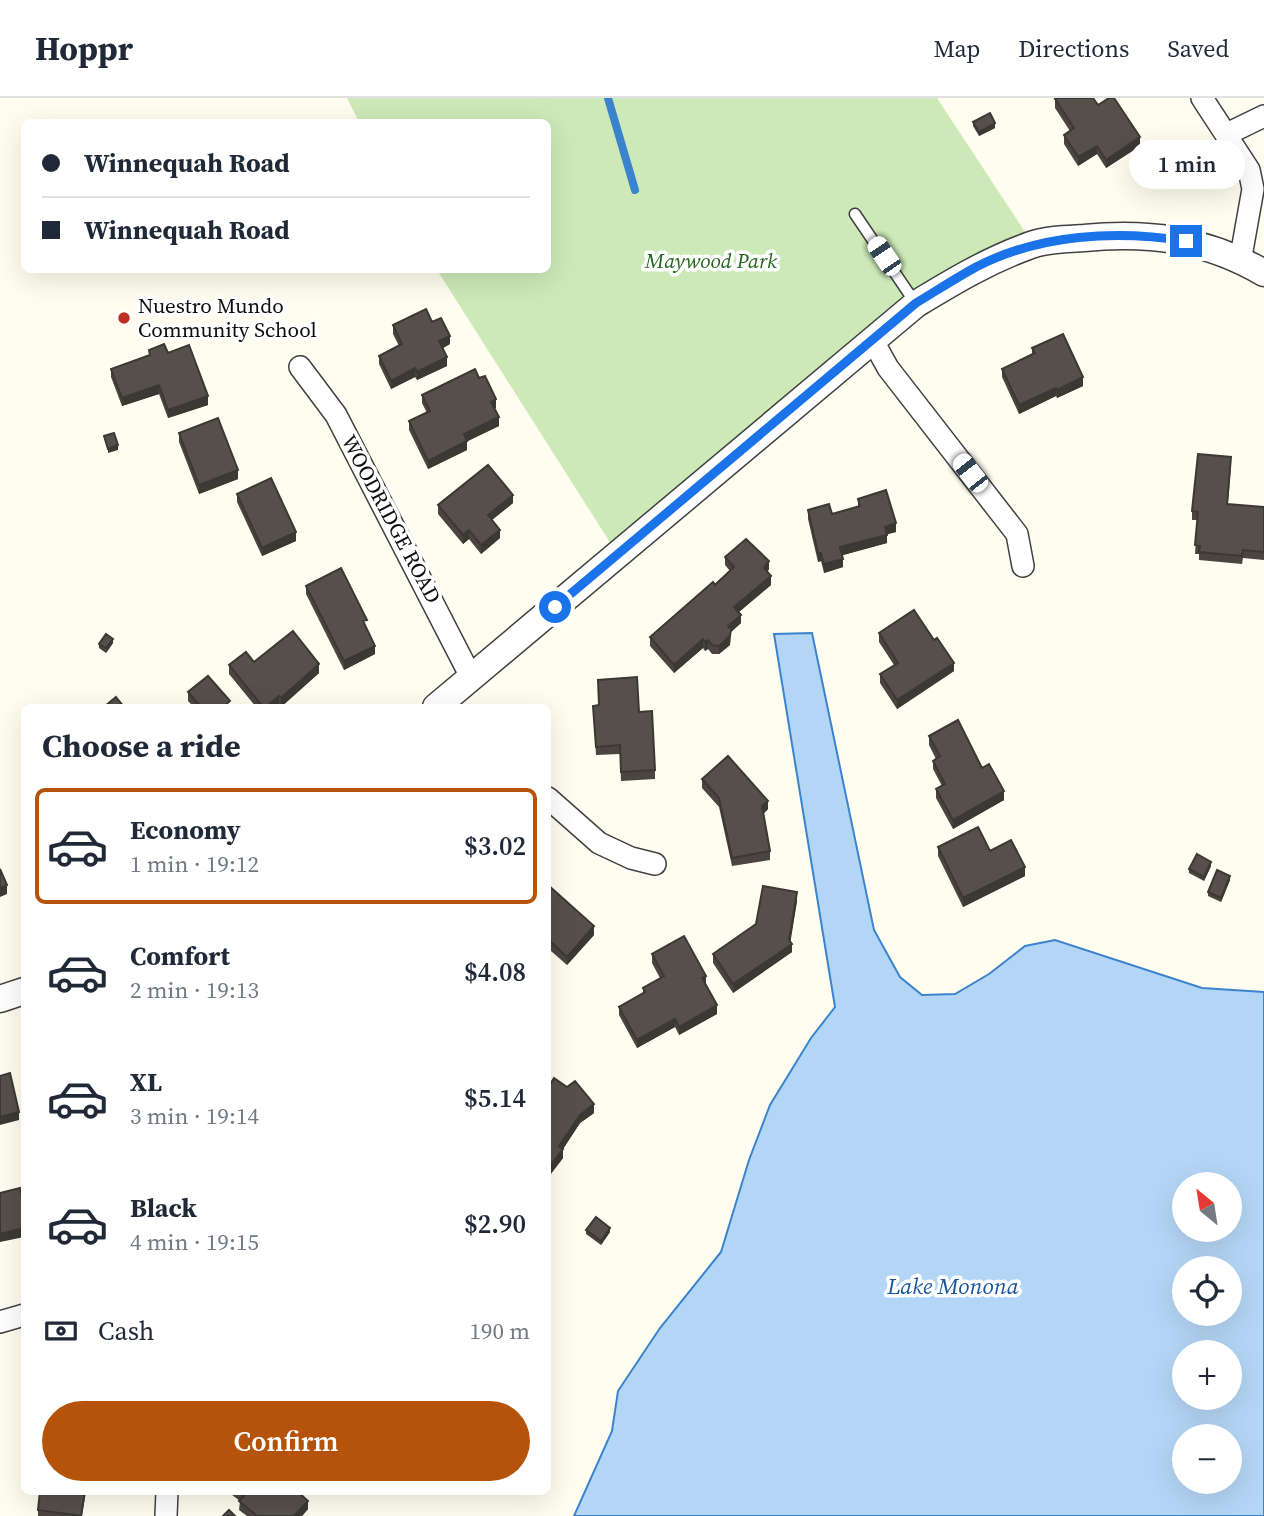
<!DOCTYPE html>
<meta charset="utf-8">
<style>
body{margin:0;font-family:"Source Serif 4",serif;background:#f2f2f3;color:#1f2937;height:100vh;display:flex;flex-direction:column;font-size:26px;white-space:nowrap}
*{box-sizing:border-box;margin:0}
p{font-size:23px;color:#747a83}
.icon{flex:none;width:38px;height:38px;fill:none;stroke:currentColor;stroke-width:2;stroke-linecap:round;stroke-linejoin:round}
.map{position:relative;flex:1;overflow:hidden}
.details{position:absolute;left:21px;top:606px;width:530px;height:791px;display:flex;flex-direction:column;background:#fff;border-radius:10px;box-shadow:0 7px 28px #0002}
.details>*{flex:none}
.banner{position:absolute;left:21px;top:21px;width:530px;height:154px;border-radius:10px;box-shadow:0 7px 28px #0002;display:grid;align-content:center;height:154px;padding:0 21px;background:#fff}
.needle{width:46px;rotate:330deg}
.controls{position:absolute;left:1172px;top:1074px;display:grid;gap:14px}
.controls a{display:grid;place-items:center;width:70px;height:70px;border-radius:50%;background:#fff;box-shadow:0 7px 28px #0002;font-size:35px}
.end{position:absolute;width:32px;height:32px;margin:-16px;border:9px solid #1a73e8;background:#fff;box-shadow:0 0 0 4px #fff}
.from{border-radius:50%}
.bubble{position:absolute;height:49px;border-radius:24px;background:#fff;box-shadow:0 7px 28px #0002;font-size:23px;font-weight:600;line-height:49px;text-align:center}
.car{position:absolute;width:21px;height:42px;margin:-21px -10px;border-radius:9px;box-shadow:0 0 5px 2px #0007;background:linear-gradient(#fff 24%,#345 0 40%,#fff 0 76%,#345 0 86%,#fff 0)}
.banner b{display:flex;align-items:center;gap:24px;height:66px;font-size:26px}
.banner b+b{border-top:2px solid #e0e1e3}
.banner i{width:18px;height:18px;background:#1f2937}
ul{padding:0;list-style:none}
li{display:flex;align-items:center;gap:21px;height:116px;margin:0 14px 10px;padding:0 7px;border:4px solid transparent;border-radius:10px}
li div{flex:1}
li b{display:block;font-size:26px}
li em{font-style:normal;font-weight:600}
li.selected{border-color:#b45309}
li>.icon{width:63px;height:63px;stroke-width:1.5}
h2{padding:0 21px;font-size:32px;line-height:84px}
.pay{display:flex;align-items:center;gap:18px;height:77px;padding:0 21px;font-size:26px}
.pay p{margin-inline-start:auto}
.cta{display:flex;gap:14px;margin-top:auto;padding:14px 21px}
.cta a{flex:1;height:80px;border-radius:42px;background:#b45309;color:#fff;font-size:28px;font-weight:600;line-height:80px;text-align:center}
header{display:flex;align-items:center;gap:42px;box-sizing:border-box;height:98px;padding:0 35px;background:#fff;border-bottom:2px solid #e0e1e3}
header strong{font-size:33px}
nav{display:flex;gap:38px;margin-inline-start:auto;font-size:24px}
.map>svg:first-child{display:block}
.green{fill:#cde9b8}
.water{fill:#b4d6f6;stroke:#3b83cd;stroke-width:2;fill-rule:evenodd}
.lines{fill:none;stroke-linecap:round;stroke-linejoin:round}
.stream{stroke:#3b83cd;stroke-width:8}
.service-casing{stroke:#414141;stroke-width:13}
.minor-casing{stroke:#414141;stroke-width:24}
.tertiary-casing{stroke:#414141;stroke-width:29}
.service{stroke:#fff;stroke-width:10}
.minor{stroke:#fff;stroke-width:21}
.tertiary{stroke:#fff;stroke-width:26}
.wall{fill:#4a4540}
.shaded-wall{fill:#3c3834}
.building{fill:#56504a;stroke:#3c3834;stroke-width:2}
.route{stroke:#1a73e8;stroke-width:9}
.poi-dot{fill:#be2f26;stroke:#fff;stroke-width:2.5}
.labels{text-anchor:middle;stroke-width:7;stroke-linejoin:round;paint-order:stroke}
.park-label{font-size:21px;font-style:italic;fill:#25661e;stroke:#fff}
.poi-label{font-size:21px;fill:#0e0e0e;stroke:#fff;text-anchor:start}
.street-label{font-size:21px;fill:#0e0e0e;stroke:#fff}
.water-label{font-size:23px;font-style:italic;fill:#17569f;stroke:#fff}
</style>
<header>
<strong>Hoppr</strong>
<nav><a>Map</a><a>Directions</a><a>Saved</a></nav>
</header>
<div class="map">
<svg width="1264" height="1418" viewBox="0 0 1264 1418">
<rect width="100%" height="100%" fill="#fffdef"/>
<!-- green -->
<path class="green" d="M347,0H937L1033,146L977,169L618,457L437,172H548V24H359Z"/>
<!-- water -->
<path class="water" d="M812,535L874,832L900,879L922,897L955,896L989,876L1025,848L1055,842L1202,890L1264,894V1418H574L612,1333L618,1293L660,1230L721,1154L749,1062L770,1007L811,940L835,909L774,536ZM1185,1087H1230V1132H1185ZM1185,1171H1230V1216H1185ZM1185,1255H1230V1300H1185ZM1185,1339H1230V1384H1185Z"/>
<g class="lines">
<!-- stream -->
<path class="stream" d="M608,0L635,92"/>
<defs>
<path id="service" d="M855,116L916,206"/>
<path id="minor" d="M1202,0L1249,72L1253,91L1240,164
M1227,36L1264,18
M873,243L888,270L1017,436L1023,468
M300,269L336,317L471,579
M548,700L599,745L631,760L655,766
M0,1224L24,1217
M166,1418L167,1393"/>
<path id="tertiary" d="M436,609L916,206C954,183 989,162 1031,147C1047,141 1066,141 1084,140C1149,134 1206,141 1264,175
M0,901L24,893"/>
</defs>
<!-- service casing -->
<use href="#service" class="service-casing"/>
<!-- minor casing -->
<use href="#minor" class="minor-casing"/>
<!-- tertiary casing -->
<use href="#tertiary" class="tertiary-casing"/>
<!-- service -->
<use href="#service" class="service"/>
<!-- minor -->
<use href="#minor" class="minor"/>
<!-- tertiary -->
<use href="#tertiary" class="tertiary"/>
</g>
<!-- wall -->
<path class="wall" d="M1055,1L1098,7L1140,48L1106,70L1097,56L1078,68L1064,46V37L1070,33L1055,10Z
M973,24L995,30L979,38L973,28Z
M432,224L450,246L443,250L447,268L417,282L415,279L391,291L379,266V258L399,248L393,236V227Z
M1032,250L1083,288L1057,300L1056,298L1019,316L1002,279V271L1032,257Z
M149,252L168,255L208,307L168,320L159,296L122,308L111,279V271L149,257Z
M422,297L496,310L494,311L499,328L467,343V352L428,371L409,332V323L427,315L422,305Z
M179,335L238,381L199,396L179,344Z
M1231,368L1228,406L1264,409V462L1243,460L1242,466L1199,462V456H1195L1197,422H1192V413Z
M237,396L296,443L262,458L237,404Z
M858,401L896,434L887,436V445L842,457L843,469L824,475L821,463L818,464L808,421V412L832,416L858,409Z
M513,405L492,422L500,440L481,456L469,441L463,446L438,416V407Z
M725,459L769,471L767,474L771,487L739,514L741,525L731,534L730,547L719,556H712L708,551L705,553L703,550L674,575L650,548V539L730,473L725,467Z
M306,488L367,531L375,556L344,572L306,496Z
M879,535L954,573L897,611L880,585V576L894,567L879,544Z
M113,545L106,555L99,550V546Z
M254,564L319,575L281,609L279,607L277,609H256L229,576V567Z
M598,582L639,614L655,672V681L621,683L620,656L596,657L593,608L599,607Z
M188,594L230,609H194L188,603Z
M929,638L982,670L1004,702L953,731L936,700V691L942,688L933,671V663L936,661L929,647Z
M24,665V679L22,676V667Z
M702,681L768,711L763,716L770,753V762L732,768L719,709L702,690Z
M24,738V754L21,748V739Z
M938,749L1025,778L963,809L938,758Z
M1211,768L1204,783L1189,775V771Z
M1230,782L1221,804L1208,798V794Z
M548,787L594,837L567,867L551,853L548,857Z
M797,803L790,843L792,854L733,895L713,865V856Z
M652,856L706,886L717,916L679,937L675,929L637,950L619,917V909L643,895V890L660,880L652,865Z
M548,990L594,1015L580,1025L563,1051V1060L550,1077L548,1075Z
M586,1132L610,1134L601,1147L586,1136Z
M227,1393H297L308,1411L302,1418H247L239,1412L240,1403Z
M38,1412L82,1418H38Z"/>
<!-- shaded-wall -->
<path class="shaded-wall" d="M995,25V30L979,38V34Z
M1140,39V48L1106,70V62Z
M1097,48V56L1078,68V59Z
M450,238V246L439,252V243Z
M447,259V268L417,282V274Z
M415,270V279L391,291V283Z
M1083,279V288L1057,300V292Z
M159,287V296L122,308V300Z
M1056,290V298L1019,316V307Z
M208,298V307L168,320V312Z
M496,301V310L491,312V304Z
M499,319V328L464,345V336Z
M467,343V352L428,371V363Z
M118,347V352L108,355V351Z
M238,372V381L199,396V387Z
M513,397V405L488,425V417Z
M896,425V434L885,437V429Z
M469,432V441L463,446V437Z
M500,432V440L481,456V447Z
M296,434V443L262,458V450Z
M887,437V445L840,458V449Z
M818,455H821V463L818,464Z
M843,461V469L824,475V466Z
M769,463V471L764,479V470Z
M771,478V487L734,518V509Z
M741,517V525L731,534L730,547L719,556V548L728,528Z
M113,541V545L106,555V550Z
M703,541V550L674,575V567Z
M708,542V551L705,553V544Z
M375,548V556L344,572V563Z
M954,565V573L897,611V602Z
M319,566V575L281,609V600Z
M279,598V607L277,609H266Z
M1004,693V702L953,731V722Z
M768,703V711L762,717V708Z
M1211,764V768L1204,783V779Z
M1025,769V778L963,809V800Z
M1230,778V782L1221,804V800Z
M7,787V796L0,799V790Z
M797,794V803L790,847L792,846V854L733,895V886L789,842Z
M594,828V837L567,867V859Z
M551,844V853L548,857V848Z
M706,878V886L702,889V880Z
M717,907V916L679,937V929Z
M675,921V929L637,950V942Z
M594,1006V1015L580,1025L563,1051V1060L550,1077V1068L559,1048L580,1017Z
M19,1014V1022L0,1027V1019Z
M24,1130V1139L0,1144V1136Z
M610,1130V1134L601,1147V1143Z
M85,1393H86L82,1418H81Z
M308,1403V1411L302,1418H294Z"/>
<!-- building -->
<path class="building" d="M1057,0H1093L1098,7L1109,0H1114L1140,39L1106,62L1097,48L1078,59L1064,37L1074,30L1055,1Z
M990,15L995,25L979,34L973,24Z
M426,211L432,224L441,220L450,238L439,243L447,259L417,274L415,270L391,283L379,258L402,246L393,227Z
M1063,236L1083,279L1057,292L1056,290L1019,307L1002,271L1035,255L1032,250Z
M164,246L168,255L189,247L208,298L168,312L159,287L122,300L111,271L150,257L149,252Z
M475,271L479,280L485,278L496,301L491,304L499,319L464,336L467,343L428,363L409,323L430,313L422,297Z
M218,320L238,372L199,387L179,335Z
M114,335L118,347L108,351L104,338Z
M1198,356L1231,359L1227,406L1264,409V454L1243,452L1242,458L1199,454L1200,448L1195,447L1198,414L1192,413Z
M488,367L513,397L488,417L500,432L481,447L469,432L463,437L438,407Z
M271,380L296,434L262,450L237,396Z
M886,392L896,425L885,429L887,437L840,449L843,461L824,466L821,455H818L808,412L829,406L832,416L860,408L858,401Z
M746,441L769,463L764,470L771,478L734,509L741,517L728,528L731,531L730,538L719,548L712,547L708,542L705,544L703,541L674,567L650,539L713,484L715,487L734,469L725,459Z
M341,470L367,522L363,523L375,548L344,563L306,488Z
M914,512L934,542L937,540L954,565L897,602L880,576L898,565L879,535Z
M293,533L319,566L281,600L279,598L266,609H263L229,567L246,554L254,564Z
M106,536L113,541L106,550L99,546Z
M208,578L230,603L223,609H201L188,594Z
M637,579L639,614L652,613L655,672L621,674L620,647L596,649L593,608L599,607L598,582Z
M116,599L124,609H104Z
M958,622L982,670L989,666L1004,693L953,722L936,691L945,686L933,663L940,658L929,638Z
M728,658L768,703L762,708L770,753L732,760L719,700L702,681Z
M978,729L990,753L1011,742L1025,769L963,800L938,749Z
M1197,756L1211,764L1204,779L1189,771Z
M0,771L7,787L0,790Z
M1217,772L1230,778L1221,800L1208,794Z
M548,787L594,828L567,859L551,844L548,848Z
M763,788L797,794L789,842L792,846L733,886L713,856L756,826Z
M684,838L706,878L702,880L717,907L679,929L675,921L637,942L619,909L645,894L643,890L664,878L652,856Z
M10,975L19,1014L0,1019V978Z
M554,980L567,989L575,983L594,1006L580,1017L559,1048L563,1051L550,1068L548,1066V990Z
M20,1090L24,1108V1130L0,1136V1095Z
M596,1119L610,1130L601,1143L586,1132Z
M40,1393H85L81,1418L38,1412Z
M238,1393H297L308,1403L294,1418H257L239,1403L244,1398Z
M229,1412L235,1418H223Z"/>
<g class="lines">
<!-- route -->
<path class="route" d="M555,509L916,205C936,193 956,180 976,169C1040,136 1116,132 1186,143"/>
</g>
<!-- markers -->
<circle class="poi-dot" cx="124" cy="220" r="7"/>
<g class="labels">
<!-- park labels -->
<g class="park-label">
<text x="711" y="170">Maywood Park</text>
</g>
<!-- poi labels -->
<g class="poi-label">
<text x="138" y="215">Nuestro Mundo<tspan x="138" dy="24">Community School</tspan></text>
</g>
<!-- street labels -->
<g class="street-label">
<text transform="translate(391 421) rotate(62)" y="7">WOODRIDGE ROAD</text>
</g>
<!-- water labels -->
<g class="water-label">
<text x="953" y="1196">Lake Monona</text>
</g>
</g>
</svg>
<div class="controls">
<a><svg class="needle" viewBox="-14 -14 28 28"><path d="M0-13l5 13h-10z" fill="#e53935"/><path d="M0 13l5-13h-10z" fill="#747a83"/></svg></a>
<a><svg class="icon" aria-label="locate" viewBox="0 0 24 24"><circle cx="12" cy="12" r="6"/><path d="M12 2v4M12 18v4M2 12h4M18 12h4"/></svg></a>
<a>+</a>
<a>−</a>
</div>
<i class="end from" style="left:555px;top:509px"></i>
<i class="end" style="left:1186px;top:143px"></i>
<div class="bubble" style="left:1129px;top:42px;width:116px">1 min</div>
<i class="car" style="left:884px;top:158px;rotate:326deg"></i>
<i class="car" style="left:970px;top:375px;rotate:322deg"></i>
<div class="banner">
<b><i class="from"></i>Winnequah Road</b>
<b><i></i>Winnequah Road</b>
</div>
<section class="details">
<h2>Choose a ride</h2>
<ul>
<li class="selected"><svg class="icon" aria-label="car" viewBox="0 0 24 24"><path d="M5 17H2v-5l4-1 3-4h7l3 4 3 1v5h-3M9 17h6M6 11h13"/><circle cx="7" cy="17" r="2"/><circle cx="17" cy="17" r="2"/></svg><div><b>Economy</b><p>1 min · 19:12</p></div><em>$3.02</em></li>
<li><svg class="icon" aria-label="car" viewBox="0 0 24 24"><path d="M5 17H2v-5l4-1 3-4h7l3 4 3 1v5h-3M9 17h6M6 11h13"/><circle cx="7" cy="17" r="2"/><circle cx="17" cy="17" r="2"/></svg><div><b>Comfort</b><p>2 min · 19:13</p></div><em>$4.08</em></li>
<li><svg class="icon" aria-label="car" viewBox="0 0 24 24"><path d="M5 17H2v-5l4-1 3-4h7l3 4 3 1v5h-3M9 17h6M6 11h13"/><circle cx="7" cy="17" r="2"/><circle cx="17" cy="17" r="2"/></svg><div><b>XL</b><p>3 min · 19:14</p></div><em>$5.14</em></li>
<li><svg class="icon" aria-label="car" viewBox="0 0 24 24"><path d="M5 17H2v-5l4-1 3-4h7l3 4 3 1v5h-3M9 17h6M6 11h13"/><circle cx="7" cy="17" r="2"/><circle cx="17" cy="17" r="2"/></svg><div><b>Black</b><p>4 min · 19:15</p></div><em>$2.90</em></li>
</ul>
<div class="pay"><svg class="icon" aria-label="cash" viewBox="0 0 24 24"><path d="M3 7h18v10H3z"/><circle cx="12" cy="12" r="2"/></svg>Cash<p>190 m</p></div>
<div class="cta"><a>Confirm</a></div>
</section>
</div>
